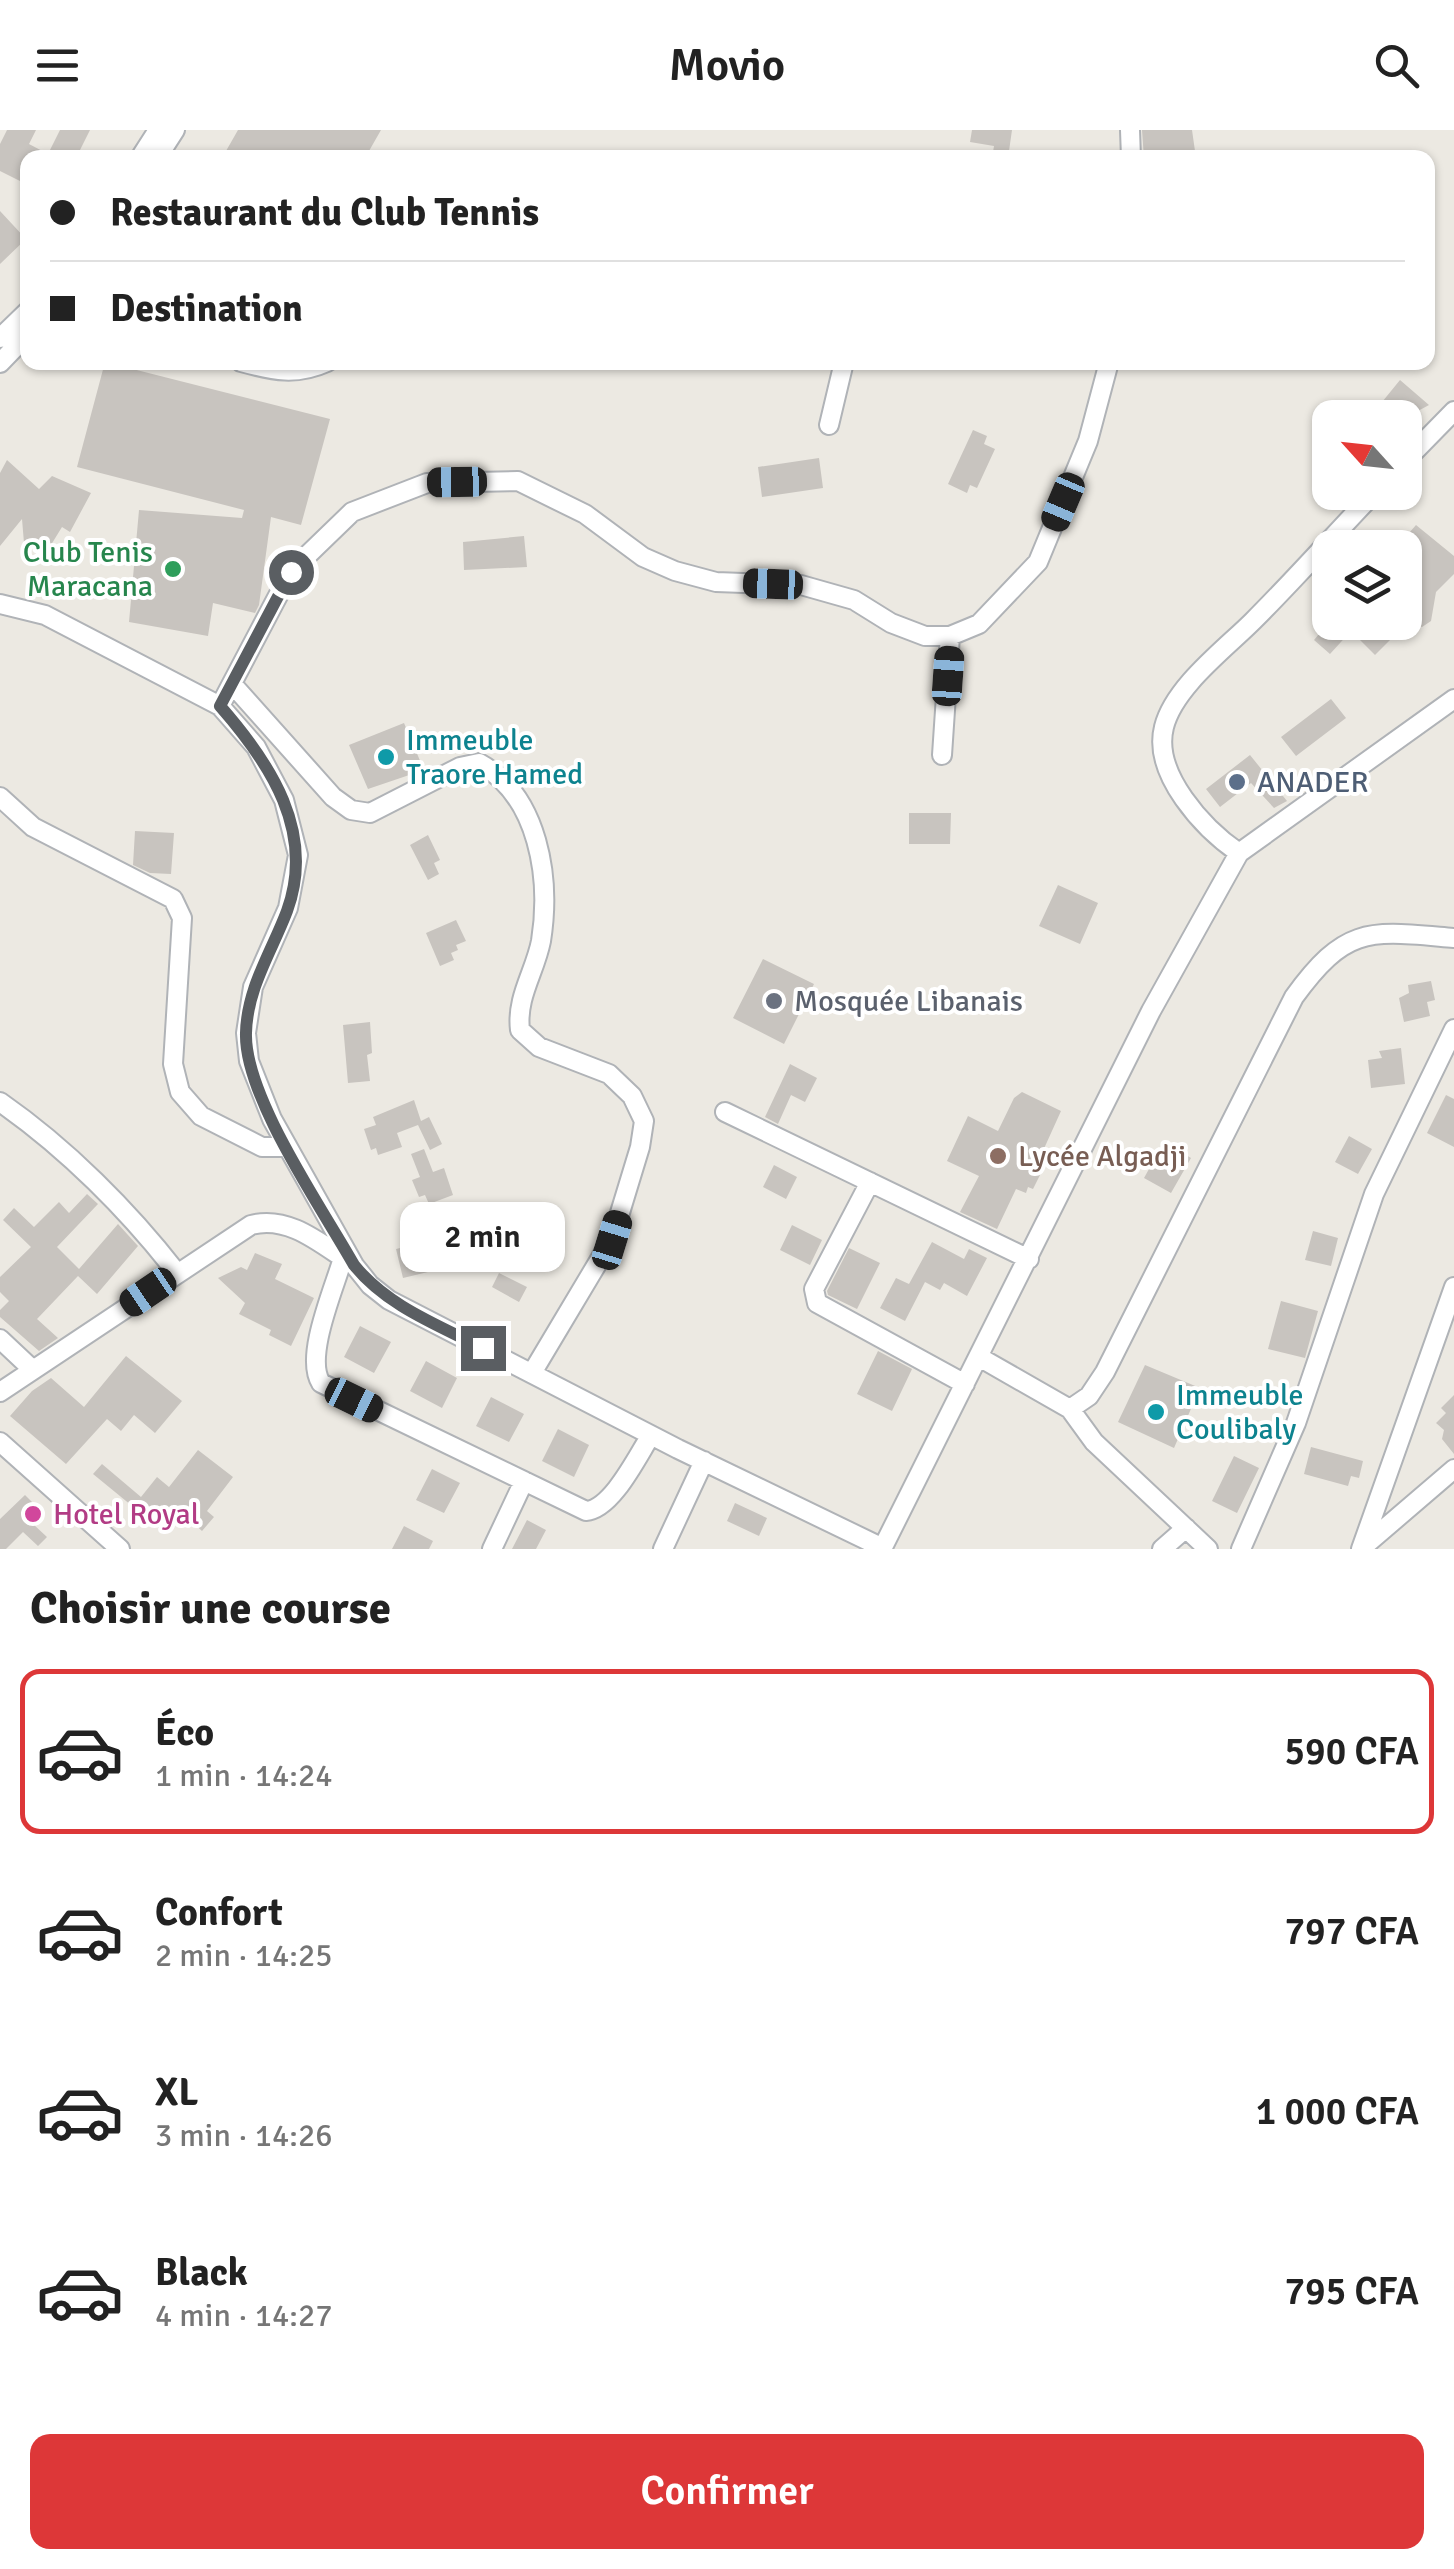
<!DOCTYPE html>
<html lang="fr">
<meta charset="utf-8">
<style>
body{margin:0;font-family:Signika,sans-serif;background:#f6f6f6;color:#222;height:100vh;display:flex;flex-direction:column;font-size:38px;white-space:nowrap}
*{box-sizing:border-box;margin:0}
p{font-size:32px;color:#767676}
.icon{flex:none;width:55px;height:55px;fill:none;stroke:currentColor;stroke-width:2;stroke-linecap:round;stroke-linejoin:round}
.map{position:relative;height:1419px;overflow:hidden}
.sheet{display:flex;flex-direction:column;background:#fff;flex:1}
.sheet>*{flex:none}
.hud{position:absolute;left:20px;top:20px;width:1415px;height:220px;border-radius:20px;box-shadow:0 2px 8px #0004;display:grid;align-content:center;height:220px;padding:0 30px;background:#fff}
.needle{width:65px;rotate:297deg}
.fabs{position:absolute;left:1312px;top:270px;display:grid;gap:20px}
.fabs a{display:grid;place-items:center;width:110px;height:110px;border-radius:20px;background:#fff;box-shadow:0 2px 8px #0004;font-size:50px}
.end{position:absolute;width:45px;height:45px;margin:-22px;border:12px solid #5a5e62;background:#fff;box-shadow:0 0 0 5px #fff}
.from{border-radius:50%}
.bubble{position:absolute;height:70px;border-radius:20px;background:#fff;box-shadow:0 2px 8px #0004;font-size:32px;font-weight:600;line-height:70px;text-align:center}
.car{position:absolute;width:30px;height:60px;margin:-30px -15px;border-radius:12px;box-shadow:0 0 8px 2px #0007;background:linear-gradient(#222 24%,#8ab4d8 0 40%,#222 0 76%,#8ab4d8 0 86%,#222 0)}
.hud b{display:flex;align-items:center;gap:35px;height:95px;font-size:38px}
.hud b+b{border-top:2px solid #e0e0e0}
.hud i{width:25px;height:25px;background:#222}
ul{padding:0;list-style:none}
li{display:flex;align-items:center;gap:30px;height:165px;margin:0 20px 15px;padding:0 10px;border:5px solid transparent;border-radius:20px}
li div{flex:1}
li b{display:block;font-size:38px}
li em{font-style:normal;font-weight:600}
li.active{border-color:#dd3738}
li>.icon{width:90px;height:90px;stroke-width:1.5}
h2{padding:0 30px;font-size:45px;line-height:120px}
.cta{display:flex;gap:20px;margin-top:auto;padding:20px 30px}
.cta a{flex:1;height:115px;border-radius:20px;background:#dd3738;color:#fff;font-size:40px;font-weight:600;line-height:115px;text-align:center}
header{display:flex;justify-content:space-between;align-items:center;height:130px;padding:0 30px;background:#fff;font-size:45px;font-weight:600}
.map>svg:first-child{display:block}
.building{fill:#c8c4bf}
.lines{fill:none;stroke-linecap:round;stroke-linejoin:round}
.minor-casing{stroke:#b0b3b7;stroke-width:22}
.minor{stroke:#fff;stroke-width:18}
.route{stroke:#5a5e62;stroke-width:12}
.leisure-dot{fill:#2e9e5b;stroke:#fff;stroke-width:4}
.culture-dot{fill:#0f9aa8;stroke:#fff;stroke-width:4}
.service-dot{fill:#5c6f8a;stroke:#fff;stroke-width:4}
.worship-dot{fill:#6b7280;stroke:#fff;stroke-width:4}
.education-dot{fill:#8d6e63;stroke:#fff;stroke-width:4}
.hotel-dot{fill:#d1479c;stroke:#fff;stroke-width:4}
.labels{text-anchor:middle;stroke-width:8;stroke-linejoin:round;paint-order:stroke}
.leisure-label{font-size:30px;fill:#27864d;stroke:#fff;text-anchor:end}
.culture-label{font-size:30px;fill:#0d838f;stroke:#fff;text-anchor:start}
.service-label{font-size:30px;fill:#4e5e75;stroke:#fff;text-anchor:start}
.worship-label{font-size:30px;fill:#5b616d;stroke:#fff;text-anchor:start}
.education-label{font-size:30px;fill:#785e54;stroke:#fff;text-anchor:start}
.hotel-label{font-size:30px;fill:#b23c85;stroke:#fff;text-anchor:start}
</style>
<header><svg class="icon" aria-label="menu" viewBox="0 0 24 24"><path d="M4 6h16M4 12h16M4 18h16"/></svg>Movio<svg class="icon" aria-label="search" viewBox="0 0 24 24"><circle cx="10" cy="10" r="6"/><path d="M15 15l6 6"/></svg></header>
<div class="map">
<svg width="1454" height="1419" viewBox="0 0 1454 1419">
<rect width="100%" height="100%" fill="#ece9e2"/>
<!-- building -->
<path class="building" d="M7,0H36L29,14L48,24L60,0H90L76,28H28V55L0,41V14Z
M238,0H381L365,28H222Z
M972,0H1012L1008,28H992L994,16L970,12Z
M1142,0H1192L1196,28H1144Z
M0,81L26,109L0,134Z
M105,232L330,289L301,395L271,387L259,475L255,483L213,473L208,506L129,492L139,380L242,388L244,380L77,337Z
M1400,250L1429,275L1405,288H1369Z
M973,300L987,306L984,314L995,319L977,358L970,355L967,363L948,354Z
M819,328L823,358L762,367L758,337Z
M7,330L39,359L52,346L91,363L70,402L62,397L46,423L24,413L22,389L0,416V343Z
M1416,395L1454,426V444L1436,462L1431,491L1422,497L1405,488V418H1396Z
M524,406L527,437L464,440L463,412Z
M1329,492H1408L1375,525L1351,501L1330,524L1314,510Z
M1331,569L1346,588L1296,626L1281,607Z
M404,593L424,640L368,659L349,615Z
M1250,625L1287,671L1274,678L1251,653L1220,677L1206,659Z
M909,683H951L950,714H909Z
M135,701L174,703L171,744L150,743L133,735Z
M428,705L440,730L434,733L439,744L428,750L410,715Z
M1058,755L1098,773L1080,814L1039,796Z
M456,790L466,811L456,815L458,820L451,823L454,830L440,836L426,803Z
M763,829L814,854L784,914L733,888Z
M1431,851L1435,870L1427,872L1430,886L1404,892L1399,868L1409,863L1408,855Z
M370,892L372,923L367,925L370,951L348,953L343,895Z
M1401,918L1405,954L1371,958L1368,930L1382,928L1379,921Z
M790,934L817,948L805,972L791,965L778,994L765,987Z
M1022,962L1061,981L1042,1023L1045,1025L1042,1031L1046,1033L1033,1059L1028,1057L1026,1063L1016,1059L997,1099L960,1082L979,1046L947,1031L968,986L998,1001L1014,968Z
M1446,965L1454,969V1017L1427,1003Z
M414,970L421,991L429,987L442,1014L430,1020L418,995L397,1003L402,1017L378,1025L376,1018L371,1020L364,999L376,995L373,987Z
M1349,1006L1372,1019L1358,1044L1335,1032Z
M1164,1012L1191,1028L1171,1063L1144,1048Z
M424,1019L433,1042L444,1038L453,1065L429,1074L425,1065L419,1067L412,1050L420,1047L411,1024Z
M774,1035L797,1047L786,1069L763,1057Z
M87,1064L98,1074L57,1117L79,1139L118,1094L138,1116L97,1164L78,1146L37,1189L58,1208L39,1221L0,1187V1180L9,1171L0,1162V1147L31,1117L3,1090L14,1078L34,1097L59,1072L69,1083Z
M792,1095L822,1110L810,1135L780,1120Z
M1313,1101L1338,1108L1331,1136L1305,1130Z
M425,1112L429,1129L425,1130L428,1142L403,1148L396,1119Z
M932,1112L964,1129L969,1119L987,1128L967,1166L944,1153L940,1160L925,1152L905,1191L880,1178L896,1148L909,1154Z
M849,1118L880,1133L857,1179L828,1165L827,1161Z
M255,1123L282,1134L275,1149L314,1168L291,1216L269,1205L271,1200L239,1184L245,1173L218,1148L241,1137L247,1140Z
M499,1143L527,1157L519,1172L492,1157Z
M1281,1171L1318,1181L1305,1228L1268,1219Z
M360,1196L391,1212L374,1243L344,1227Z
M878,1221L912,1239L892,1281L857,1264Z
M126,1226L182,1271L155,1303L134,1285L121,1301L107,1289L66,1334L10,1286L32,1261L51,1248L84,1277Z
M426,1231L457,1248L442,1278L410,1261Z
M1145,1235L1200,1258L1174,1318L1118,1292Z
M1454,1265V1324L1442,1309L1444,1300L1436,1293L1446,1283L1441,1278Z
M491,1267L524,1284L509,1312L476,1296Z
M558,1299L589,1315L574,1347L542,1331Z
M1311,1317L1363,1331L1359,1348L1351,1346L1348,1356L1304,1344Z
M198,1320L233,1347L207,1381L214,1387L202,1401L180,1381L164,1402L93,1344L102,1334L141,1367L157,1347L169,1357Z
M1234,1326L1259,1338L1237,1383L1212,1371Z
M432,1339L460,1353L444,1383L416,1370Z
M25,1365L43,1383L33,1394L47,1407L38,1416L23,1402L6,1419H0V1389Z
M735,1373L767,1388L759,1406L727,1391Z
M527,1390L546,1400L536,1419H512Z
M404,1396L433,1411L429,1419H392Z"/>
<g class="lines">
<defs>
<path id="minor" d="M1130,0L1131,28
M140,28L158,0
M157,28L175,0
M0,208L28,181
M241,232C274,241 296,246 327,232
M0,233L28,204
M829,295L844,232
M1405,331L1454,281
M0,474L45,485L220,576L256,617L284,670L298,725L288,778L253,857L246,903L249,931L272,989L354,1135L370,1155L389,1170L678,1319L883,1418
M233,555L333,667L351,680L370,683L460,637L479,633C539,666 551,748 541,811C535,842 516,867 520,900L539,917L609,944L632,966L644,991L640,1017L612,1109L532,1243
M220,576L291,441L352,382L427,353L518,351L585,384L643,427L675,441L716,452L801,455L854,470L891,493L925,506H950L979,494L1038,432L1088,311L1109,232
M942,625L950,506
M0,667L33,697L173,769L182,788L173,934L180,962L201,986L262,1017H287
M1239,723C1204,699 1152,644 1164,597C1174,557 1225,519 1253,491C1295,449 1334,405 1375,362
M0,972C66,1018 128,1080 177,1143
M725,982L1029,1129
M870,1052L814,1159L817,1173L965,1254
M343,1128C334,1159 304,1227 321,1253L586,1381C612,1379 637,1327 651,1305
M0,1209L33,1240
M979,1227L1070,1279L1094,1312L1208,1419
M0,1262L251,1095C288,1085 320,1113 349,1132
M1070,1279L1089,1266L1105,1242L1294,867C1347,794 1370,801 1454,808
M0,1312L120,1419
M1363,1417L1454,1339
M492,1419L524,1351
M663,1419L704,1331
M882,1419L1151,881L1239,723L1454,569
M1162,1419L1186,1398
M1241,1419L1296,1293L1374,1064L1454,899
M1361,1419L1454,1157"/>
</defs>
<!-- minor casing -->
<use href="#minor" class="minor-casing"/>
<!-- minor -->
<use href="#minor" class="minor"/>
</g>
<g class="lines">
<!-- route -->
<path class="route" d="M291,442L220,576C270,633 316,702 287,781C272,821 247,858 246,903C244,966 322,1078 354,1135C387,1176 438,1195 483,1218"/>
</g>
<!-- markers -->
<circle class="leisure-dot" cx="173" cy="439" r="10"/>
<g class="culture-dot">
<circle cx="386" cy="627" r="10"/>
<circle cx="1156" cy="1282" r="10"/>
</g>
<circle class="service-dot" cx="1237" cy="652" r="10"/>
<circle class="worship-dot" cx="774" cy="871" r="10"/>
<circle class="education-dot" cx="998" cy="1026" r="10"/>
<circle class="hotel-dot" cx="33" cy="1384" r="10"/>
<g class="labels">
<!-- leisure labels -->
<g class="leisure-label">
<text x="153" y="432">Club Tenis<tspan x="153" dy="34">Maracana</tspan></text>
</g>
<!-- culture labels -->
<g class="culture-label">
<text x="406" y="620">Immeuble<tspan x="406" dy="34">Traore Hamed</tspan></text>
<text x="1176" y="1275">Immeuble<tspan x="1176" dy="34">Coulibaly</tspan></text>
</g>
<!-- service labels -->
<g class="service-label">
<text x="1257" y="662">ANADER</text>
</g>
<!-- worship labels -->
<g class="worship-label">
<text x="794" y="881">Mosquée Libanais</text>
</g>
<!-- education labels -->
<g class="education-label">
<text x="1018" y="1036">Lycée Algadji</text>
</g>
<!-- hotel labels -->
<g class="hotel-label">
<text x="53" y="1394">Hotel Royal</text>
</g>
</g>
</svg>
<div class="fabs">
<a><svg class="needle" viewBox="-14 -14 28 28"><path d="M0-13l5 13h-10z" fill="#e53935"/><path d="M0 13l5-13h-10z" fill="#767676"/></svg></a>
<a><svg class="icon" aria-label="layers" viewBox="0 0 24 24"><path d="M12 4l9 5-9 5-9-5zM3 14l9 5 9-5"/></svg></a>
</div>
<i class="end from" style="left:291px;top:442px"></i>
<i class="end" style="left:483px;top:1218px"></i>
<div class="bubble" style="left:400px;top:1072px;width:165px">2 min</div>
<i class="car" style="left:457px;top:352px;rotate:269deg"></i>
<i class="car" style="left:1063px;top:372px;rotate:203deg"></i>
<i class="car" style="left:773px;top:454px;rotate:272deg"></i>
<i class="car" style="left:948px;top:546px;rotate:4deg"></i>
<i class="car" style="left:612px;top:1110px;rotate:17deg"></i>
<i class="car" style="left:148px;top:1162px;rotate:236deg"></i>
<i class="car" style="left:354px;top:1270px;rotate:116deg"></i>
<div class="hud">
<b><i class="from"></i>Restaurant du Club Tennis</b>
<b><i></i>Destination</b>
</div>
</div>
<section class="sheet">
<h2>Choisir une course</h2>
<ul>
<li class="active"><svg class="icon" aria-label="car" viewBox="0 0 24 24"><path d="M5 17H2v-5l4-1 3-4h7l3 4 3 1v5h-3M9 17h6M6 11h13"/><circle cx="7" cy="17" r="2"/><circle cx="17" cy="17" r="2"/></svg><div><b>Éco</b><p>1 min · 14:24</p></div><em>590 CFA</em></li>
<li><svg class="icon" aria-label="car" viewBox="0 0 24 24"><path d="M5 17H2v-5l4-1 3-4h7l3 4 3 1v5h-3M9 17h6M6 11h13"/><circle cx="7" cy="17" r="2"/><circle cx="17" cy="17" r="2"/></svg><div><b>Confort</b><p>2 min · 14:25</p></div><em>797 CFA</em></li>
<li><svg class="icon" aria-label="car" viewBox="0 0 24 24"><path d="M5 17H2v-5l4-1 3-4h7l3 4 3 1v5h-3M9 17h6M6 11h13"/><circle cx="7" cy="17" r="2"/><circle cx="17" cy="17" r="2"/></svg><div><b>XL</b><p>3 min · 14:26</p></div><em>1 000 CFA</em></li>
<li><svg class="icon" aria-label="car" viewBox="0 0 24 24"><path d="M5 17H2v-5l4-1 3-4h7l3 4 3 1v5h-3M9 17h6M6 11h13"/><circle cx="7" cy="17" r="2"/><circle cx="17" cy="17" r="2"/></svg><div><b>Black</b><p>4 min · 14:27</p></div><em>795 CFA</em></li>
</ul>
<div class="cta"><a>Confirmer</a></div>
</section>
